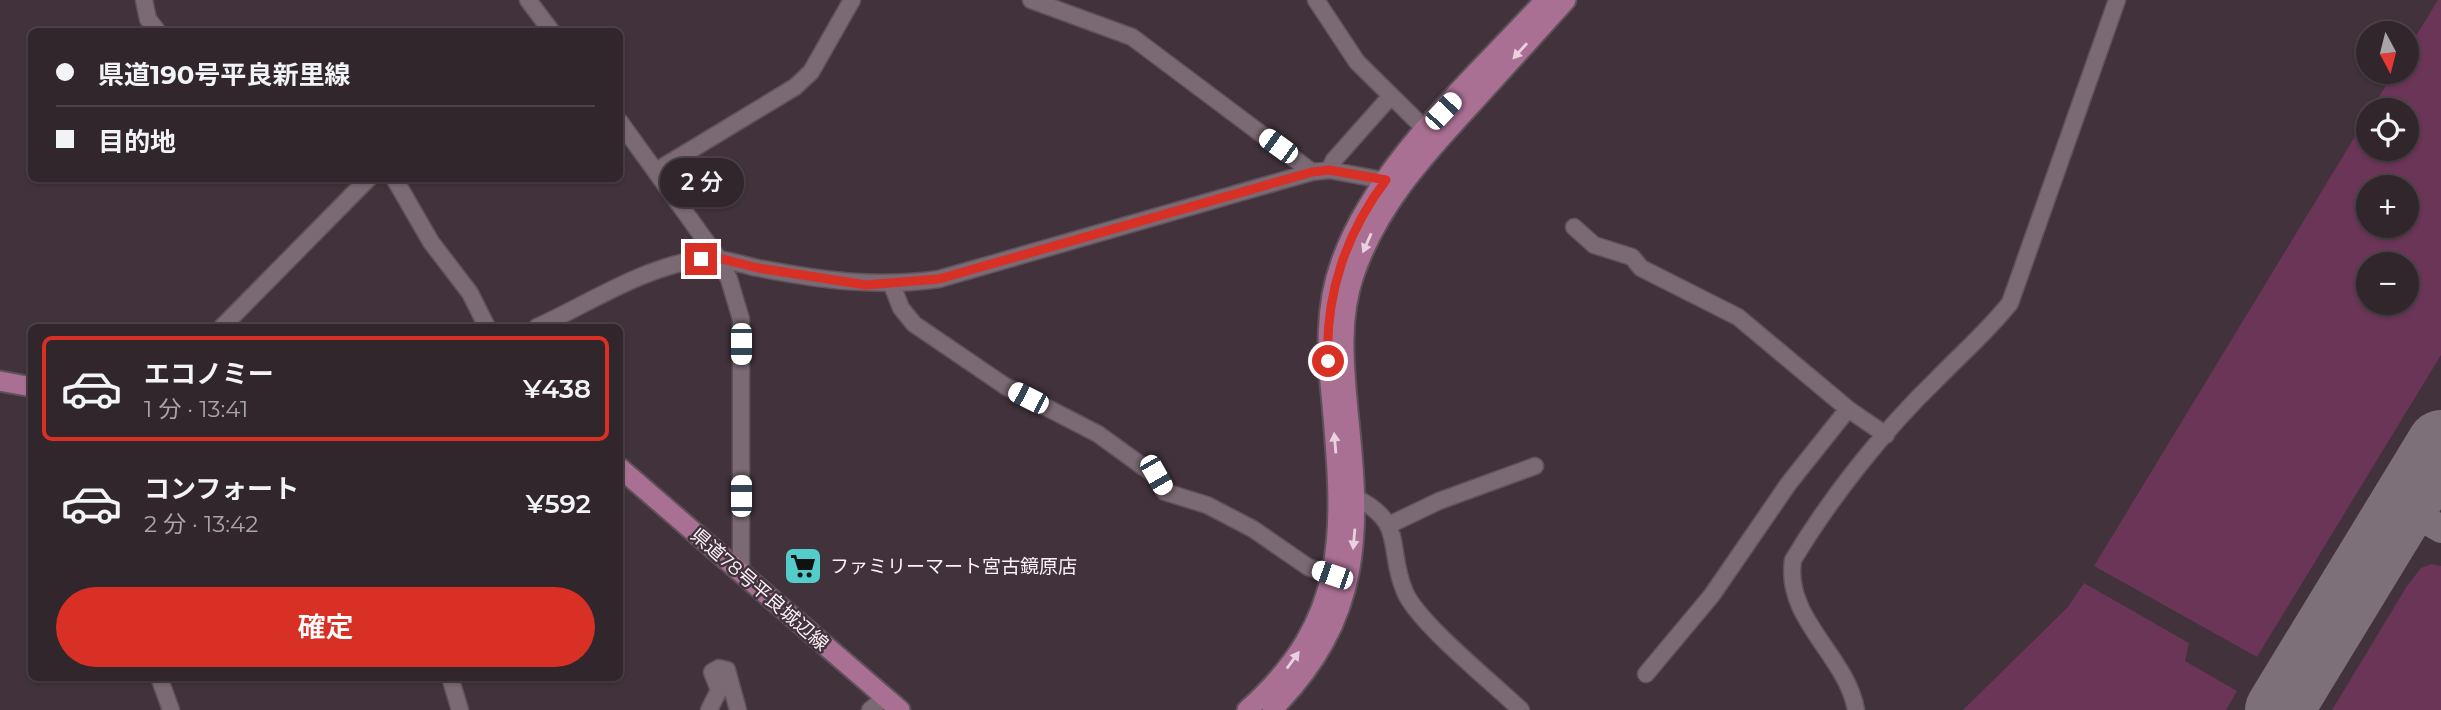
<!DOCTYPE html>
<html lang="ja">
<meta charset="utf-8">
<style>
body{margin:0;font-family:Montserrat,"Noto Sans JP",sans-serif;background:#392e34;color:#f1f3f6;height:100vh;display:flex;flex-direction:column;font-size:26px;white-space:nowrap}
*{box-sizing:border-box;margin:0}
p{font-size:23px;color:#a8a5a9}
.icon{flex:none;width:38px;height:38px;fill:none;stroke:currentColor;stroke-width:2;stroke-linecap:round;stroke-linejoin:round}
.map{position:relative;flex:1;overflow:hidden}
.drawer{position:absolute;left:28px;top:324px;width:595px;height:357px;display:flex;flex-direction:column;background:#31262c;border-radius:10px;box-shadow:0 2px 5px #0004,0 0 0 2px #4c4348}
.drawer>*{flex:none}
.banner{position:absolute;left:28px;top:28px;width:595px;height:154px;border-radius:10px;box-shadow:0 2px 5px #0004,0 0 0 2px #4c4348;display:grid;align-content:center;height:154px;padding:0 28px;background:#31262c}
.needle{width:46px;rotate:173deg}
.controls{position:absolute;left:2356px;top:21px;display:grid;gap:14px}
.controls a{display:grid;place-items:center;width:63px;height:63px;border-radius:50%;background:#31262c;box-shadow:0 2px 5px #0004,0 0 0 2px #4c4348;font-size:35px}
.end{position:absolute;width:32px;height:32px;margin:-16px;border:9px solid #d93025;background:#fff;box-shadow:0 0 0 4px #fff}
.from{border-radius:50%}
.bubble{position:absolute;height:49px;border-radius:24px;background:#31262c;box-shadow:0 2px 5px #0004,0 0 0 2px #4c4348;font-size:23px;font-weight:600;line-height:49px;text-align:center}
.car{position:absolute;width:21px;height:42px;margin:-21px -10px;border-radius:9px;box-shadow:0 0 5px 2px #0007;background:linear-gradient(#fff 24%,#345 0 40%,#fff 0 76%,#345 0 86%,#fff 0)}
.banner b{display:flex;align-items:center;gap:24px;height:66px;font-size:26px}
.banner b+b{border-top:2px solid #4c4348}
.banner i{width:18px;height:18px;background:#f1f3f6}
ul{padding:12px 0 0;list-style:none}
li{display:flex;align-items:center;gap:21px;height:105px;margin:0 14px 10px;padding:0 14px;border:4px solid transparent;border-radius:10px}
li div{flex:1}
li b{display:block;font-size:26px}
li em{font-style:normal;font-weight:600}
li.selected{border-color:#d93025}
li>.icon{width:63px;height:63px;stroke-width:1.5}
.primary-button{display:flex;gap:14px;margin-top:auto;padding:14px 28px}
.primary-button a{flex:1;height:80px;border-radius:42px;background:#d93025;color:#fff;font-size:28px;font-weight:600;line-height:80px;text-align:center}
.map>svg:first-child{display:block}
.green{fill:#6a3557;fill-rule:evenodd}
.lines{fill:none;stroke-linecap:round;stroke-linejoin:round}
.taxiway{stroke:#7e7078;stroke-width:28}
.runway{stroke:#7e7078;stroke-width:68}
.minor-casing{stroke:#5f5159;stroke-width:19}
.major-casing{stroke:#5f5159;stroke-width:23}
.minor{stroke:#7b6973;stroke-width:16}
.major{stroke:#aa7094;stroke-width:19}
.oneway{fill:#e8d2de}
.route{stroke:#d93025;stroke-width:9}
.labels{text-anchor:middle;stroke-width:5;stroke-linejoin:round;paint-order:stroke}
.poi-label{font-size:19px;fill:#fcf2f7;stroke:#41323b;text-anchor:start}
.street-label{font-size:19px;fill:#fcf2f7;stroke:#41323b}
</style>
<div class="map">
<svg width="2441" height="710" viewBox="0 0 2441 710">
<rect width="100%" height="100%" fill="#41323b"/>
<!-- green -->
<path class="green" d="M2438,0H2441V355L2257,657L2094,566L2368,115V149H2406V110H2371L2394,72H2406V52ZM2368,187H2406V226H2368ZM2368,264H2406V303H2368Z
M2432,564L2441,566V710H2332L2407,586L2421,568Z
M2084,583L2189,643L2185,661L2237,691L2226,710H1963L2068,607Z"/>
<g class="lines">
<!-- taxiway -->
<path class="taxiway" d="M2403,507L2441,529"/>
<!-- runway -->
<path class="runway" d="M2279,710L2441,444"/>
<defs>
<path id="minor" d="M144,0L148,19L158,32
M528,0L552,32
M1031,0L1132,37L1312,172
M1316,0L1357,62L1426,130
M620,122L718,258L729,279L741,319V573
M1329,170L1334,160L1390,97
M656,171L795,87L811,72L852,0
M394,178L431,242L470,293L487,327
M1574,227L1594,245L1632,257L1641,268L1738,317L1848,409L1886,435
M892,285L901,308L914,324L1005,386L1098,434L1156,476L1165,492L1207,505L1253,529L1308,567L1332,575
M222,327L369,178
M537,327C590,303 641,268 700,259C720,256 738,264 758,268C820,280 876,288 939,279L1312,172L1329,170L1393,182
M1356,498C1407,523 1386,549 1405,592C1418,623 1493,683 1521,710
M1389,525L1439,501L1535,466
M1646,674L1712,595L1789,483L1848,409
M159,677L171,710
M450,677L460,710
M709,710L719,690L712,672L719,668L727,670L738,710
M870,710L886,697
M1856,710C1847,656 1784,619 1793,560C1830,498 1884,430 1936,380C1961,354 1987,332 2010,303L2117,0"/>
<path id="major" d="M0,381L32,387
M620,468L900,710
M1247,710C1350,618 1343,531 1332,404C1327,356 1324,308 1341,262C1376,163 1475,77 1545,0
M1272,710C1364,618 1361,532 1348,411C1344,366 1339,318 1354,275C1377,207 1423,157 1470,106C1502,71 1534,35 1566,0"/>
</defs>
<!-- minor casing -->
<use href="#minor" class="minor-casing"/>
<!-- major casing -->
<use href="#major" class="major-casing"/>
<!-- minor -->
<use href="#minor" class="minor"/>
<!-- major -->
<use href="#major" class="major"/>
</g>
<!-- one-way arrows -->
<defs><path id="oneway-solid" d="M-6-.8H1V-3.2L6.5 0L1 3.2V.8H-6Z" transform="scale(1.75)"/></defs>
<g class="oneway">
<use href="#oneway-solid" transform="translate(1520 51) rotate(132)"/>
<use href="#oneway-solid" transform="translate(1367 243) rotate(114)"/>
<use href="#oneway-solid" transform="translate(1335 443) rotate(-95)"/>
<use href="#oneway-solid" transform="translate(1354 539) rotate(95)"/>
<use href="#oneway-solid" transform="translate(1293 660) rotate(-54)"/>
</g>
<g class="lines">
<!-- route -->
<path class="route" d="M701,259L718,258L758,268L866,285L939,279L1312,172L1329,170L1386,180C1346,233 1325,295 1328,361"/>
</g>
<!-- icons -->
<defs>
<symbol id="supermarket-square" viewBox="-11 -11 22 22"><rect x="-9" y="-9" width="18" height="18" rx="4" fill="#53cdca" stroke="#41323b"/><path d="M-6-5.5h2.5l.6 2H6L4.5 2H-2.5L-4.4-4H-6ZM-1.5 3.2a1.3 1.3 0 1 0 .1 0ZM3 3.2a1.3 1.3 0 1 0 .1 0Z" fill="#111"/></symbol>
</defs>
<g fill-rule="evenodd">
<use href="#supermarket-square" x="781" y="544" width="44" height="44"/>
</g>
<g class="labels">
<!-- poi labels -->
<g class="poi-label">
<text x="830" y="573">ファミリーマート宮古鏡原店</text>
</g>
<!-- street labels -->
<g class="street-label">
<text transform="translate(760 589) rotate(41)" y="7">県道78号平良城辺線</text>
</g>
</g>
</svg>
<div class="controls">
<a><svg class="needle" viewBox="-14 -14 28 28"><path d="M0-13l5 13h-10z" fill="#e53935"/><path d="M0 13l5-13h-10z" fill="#a8a5a9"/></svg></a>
<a><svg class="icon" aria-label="locate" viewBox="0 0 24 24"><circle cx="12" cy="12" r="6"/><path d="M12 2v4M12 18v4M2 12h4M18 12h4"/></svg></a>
<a>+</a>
<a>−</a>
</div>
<i class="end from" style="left:1328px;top:361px"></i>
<i class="end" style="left:701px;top:259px"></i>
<div class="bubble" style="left:660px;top:158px;width:84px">2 分</div>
<i class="car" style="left:1443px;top:111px;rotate:43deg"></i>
<i class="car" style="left:1278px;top:146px;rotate:306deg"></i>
<i class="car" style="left:741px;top:344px;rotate:180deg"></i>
<i class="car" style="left:1028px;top:398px;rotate:297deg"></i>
<i class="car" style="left:1156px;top:475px;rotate:150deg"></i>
<i class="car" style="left:741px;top:496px;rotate:0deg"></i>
<i class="car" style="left:1332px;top:575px;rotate:289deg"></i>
<div class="banner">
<b><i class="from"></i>県道190号平良新里線</b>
<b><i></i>目的地</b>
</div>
<section class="drawer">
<ul>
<li class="selected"><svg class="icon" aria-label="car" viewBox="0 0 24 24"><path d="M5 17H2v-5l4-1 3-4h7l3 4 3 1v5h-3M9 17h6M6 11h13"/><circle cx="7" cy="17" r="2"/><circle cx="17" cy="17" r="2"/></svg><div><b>エコノミー</b><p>1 分 · 13:41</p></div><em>¥438</em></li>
<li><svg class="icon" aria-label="car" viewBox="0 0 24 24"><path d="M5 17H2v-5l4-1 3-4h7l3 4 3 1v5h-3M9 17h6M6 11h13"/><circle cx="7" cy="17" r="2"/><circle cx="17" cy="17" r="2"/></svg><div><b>コンフォート</b><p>2 分 · 13:42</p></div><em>¥592</em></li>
</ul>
<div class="primary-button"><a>確定</a></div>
</section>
</div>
